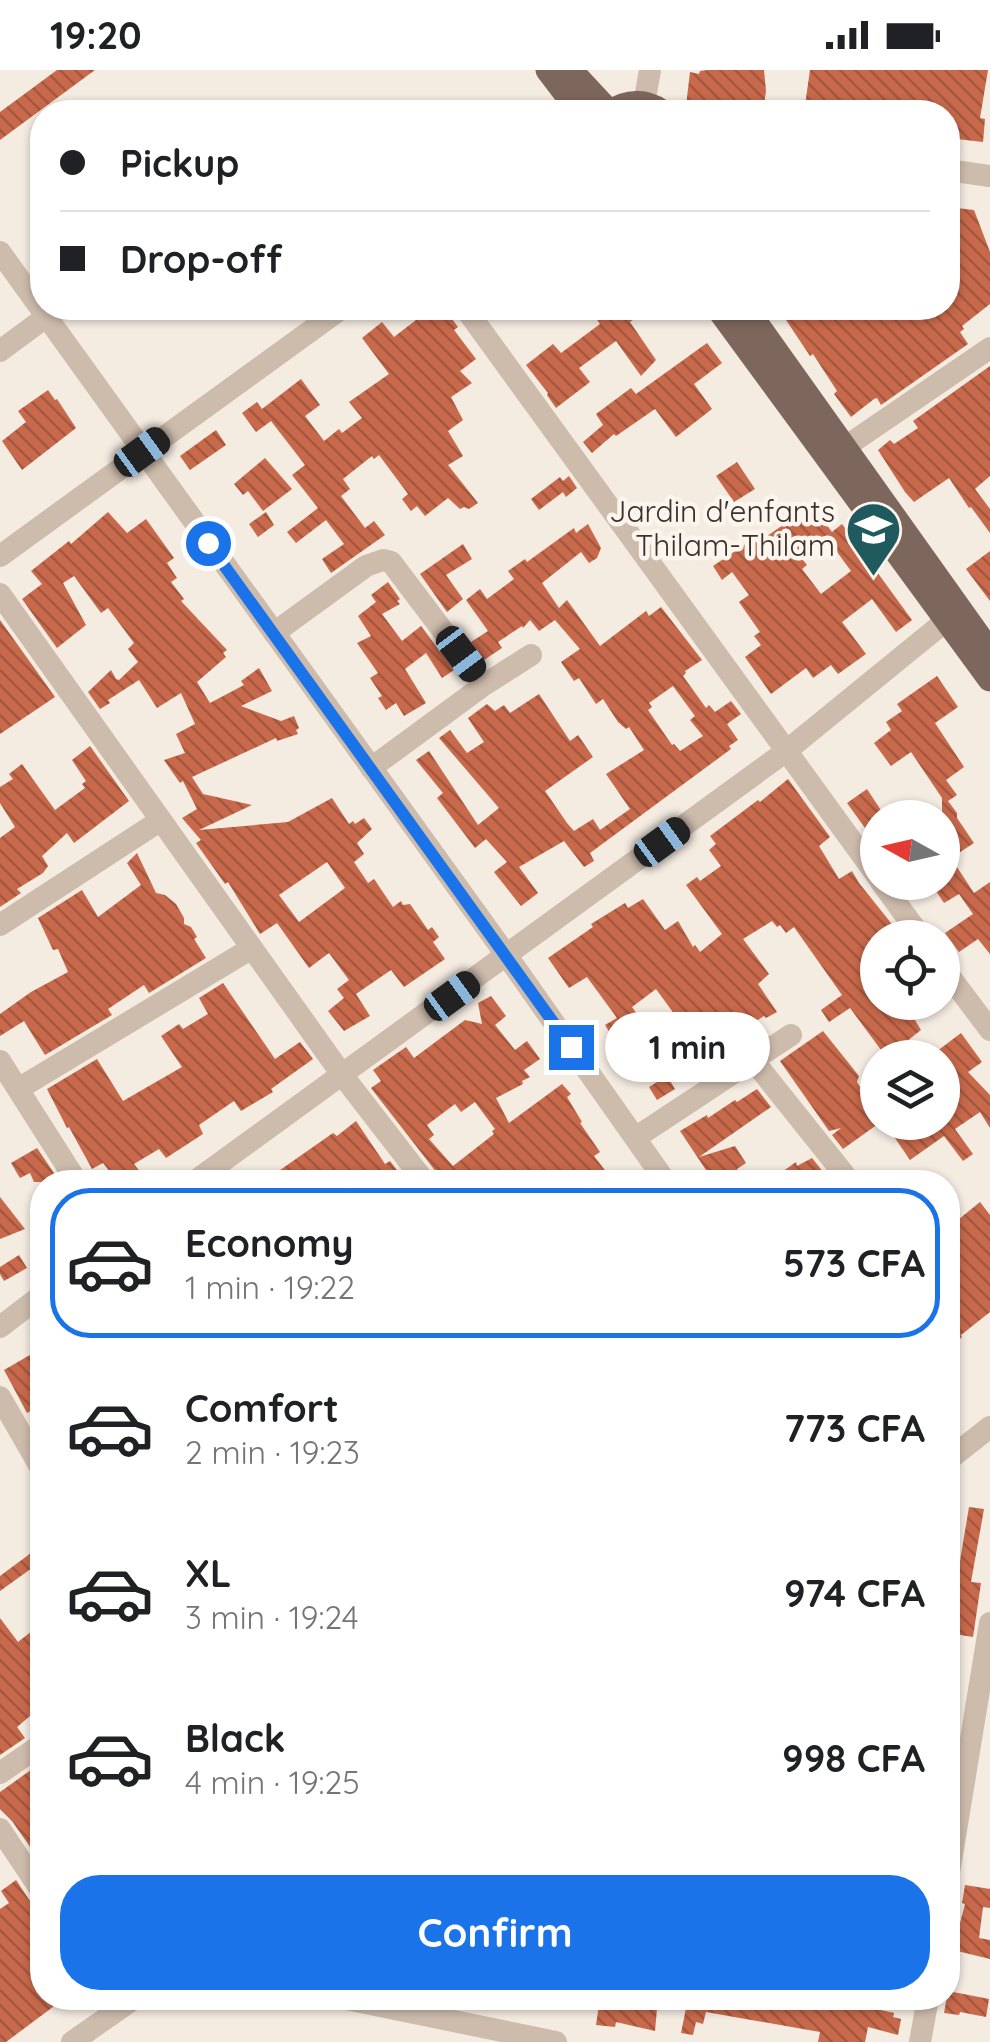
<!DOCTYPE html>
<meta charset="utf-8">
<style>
body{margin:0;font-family:Quicksand,sans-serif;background:#f2f2f2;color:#202124;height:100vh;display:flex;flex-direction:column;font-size:38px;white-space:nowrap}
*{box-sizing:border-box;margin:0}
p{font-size:32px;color:#757577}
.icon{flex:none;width:55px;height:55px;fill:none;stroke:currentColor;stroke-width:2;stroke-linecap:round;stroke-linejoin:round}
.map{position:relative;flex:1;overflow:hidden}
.details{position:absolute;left:30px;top:1100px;width:930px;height:840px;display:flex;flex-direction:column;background:#fff;border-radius:40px;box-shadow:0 2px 8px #0004}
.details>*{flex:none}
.guide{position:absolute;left:30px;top:30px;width:930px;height:220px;border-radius:40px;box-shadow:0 2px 8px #0004;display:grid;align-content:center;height:220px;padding:0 30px;background:#fff}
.needle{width:65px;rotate:278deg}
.controls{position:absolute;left:860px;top:730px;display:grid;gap:20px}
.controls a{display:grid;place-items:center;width:100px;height:100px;border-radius:50%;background:#fff;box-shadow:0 2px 8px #0004;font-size:50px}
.end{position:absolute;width:45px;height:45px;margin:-22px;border:12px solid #1a73e8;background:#fff;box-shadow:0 0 0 5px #fff}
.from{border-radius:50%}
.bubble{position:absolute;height:70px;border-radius:35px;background:#fff;box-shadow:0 2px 8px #0004;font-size:32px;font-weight:800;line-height:70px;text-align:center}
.car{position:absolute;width:30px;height:60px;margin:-30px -15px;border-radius:12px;box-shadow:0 0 8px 2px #0007;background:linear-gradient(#222 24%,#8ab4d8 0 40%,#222 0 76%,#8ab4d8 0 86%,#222 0)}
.guide b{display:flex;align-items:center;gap:35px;height:95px;font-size:38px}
.guide b+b{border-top:2px solid #e0e0e0}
.guide i{width:25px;height:25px;background:#202124}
ul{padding:18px 0 0;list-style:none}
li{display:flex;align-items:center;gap:30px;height:150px;margin:0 20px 15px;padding:0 10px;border:5px solid transparent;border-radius:40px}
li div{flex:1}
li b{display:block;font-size:38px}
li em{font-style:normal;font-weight:800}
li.on{border-color:#1a73e8}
li>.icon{width:90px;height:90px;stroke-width:1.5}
.primary-button{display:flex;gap:20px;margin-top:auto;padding:20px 30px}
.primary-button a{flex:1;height:115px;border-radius:40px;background:#1a73e8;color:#fff;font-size:40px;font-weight:800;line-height:115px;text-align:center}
.status{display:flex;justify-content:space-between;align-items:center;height:70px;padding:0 50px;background:#fff;direction:ltr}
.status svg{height:28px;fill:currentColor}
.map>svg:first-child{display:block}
.building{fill:url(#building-back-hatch);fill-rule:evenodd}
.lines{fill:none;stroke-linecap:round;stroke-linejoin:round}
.minor{stroke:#cdbbac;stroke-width:22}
.major{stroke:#7d675c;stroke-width:25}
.route{stroke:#1a73e8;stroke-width:12}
.labels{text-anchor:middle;stroke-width:9;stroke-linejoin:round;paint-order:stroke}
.poi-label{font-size:30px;fill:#3b302b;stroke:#fbf5ee;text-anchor:end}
</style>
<div class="status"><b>19:20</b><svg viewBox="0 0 49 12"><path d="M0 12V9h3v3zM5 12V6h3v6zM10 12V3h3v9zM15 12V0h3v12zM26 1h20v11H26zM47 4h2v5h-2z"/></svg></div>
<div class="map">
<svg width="990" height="1972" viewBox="0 0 990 1972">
<defs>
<pattern id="building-back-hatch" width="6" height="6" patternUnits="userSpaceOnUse" patternTransform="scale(2.5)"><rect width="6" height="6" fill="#c8694b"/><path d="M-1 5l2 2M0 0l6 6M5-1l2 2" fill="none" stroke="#a4573f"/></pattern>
</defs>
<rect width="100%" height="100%" fill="#f4ebe1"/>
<!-- building -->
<path class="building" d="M57,0H95L0,70V42Z
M708,0H764L766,21L763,42H741L686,36L690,2L699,4L700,1Z
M810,0H988L980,48L985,49L983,72L948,68V42H804Z
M948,137L974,140L990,182V234L962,256L964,259L960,262L968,274L881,335L877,328L874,329L851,347L834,324L837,321L813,284L810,286L778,238H948V213L960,203L948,185Z
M407,238H444L458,257L454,260L476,289L460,301L472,313L451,327L463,350L448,361L463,386L448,395L478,433L469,439L464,437L460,439L448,428L425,446L417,436L411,441L402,429L408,424L379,385L374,389L372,386L343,409L350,419L341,426L365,458L374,451L385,465L331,503L322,489L344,474L326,450L296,473L287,462L318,438L292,405L305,395L271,351L256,362L242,343L257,332L262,339L301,309L320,335L305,346L324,371L339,359L342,363L362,348L349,332L389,304L362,268L382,252L394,267L416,250Z
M609,238H630L637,247L630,252L656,290L641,306L616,271L579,298L590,312L556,338L547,325L548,323L526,295L553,274L561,283L600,254L595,247Z
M707,273L722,293L694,314L712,339L676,367L655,339L616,366L614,364L592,383L583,372L603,355L596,344L631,318L636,324Z
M990,296V406L975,419L990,439V463L971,437L969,438L949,408L914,432L905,422L878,380L890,370L894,374L918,358L913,351Z
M48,320L55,330L57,329L76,358L22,400L2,371L26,352L18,341Z
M216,360L226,375L190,400L180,386Z
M265,388L292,419L263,441L248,421L243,425L234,414Z
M737,392L755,419L734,432L716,406Z
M569,406L577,418L566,427L563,422L539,440L531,429L560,407L563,411Z
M812,435L832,462L842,454L912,550L896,562L872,529L842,552L866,584L838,604L831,595L813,608L806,598L771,624L745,587L761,575L754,566L760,562L739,532L749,525L732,502L722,510L713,496L753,469L757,473ZM829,471L851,501L821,524L802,499L807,495L803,490Z
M108,442L127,463L146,449L174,488L167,493L177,508L171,512L184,529L181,531L227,580L223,583L226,587L197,612L210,633L244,615L241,611L259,598L272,621L241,636L281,651L294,646L299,658L296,660L298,664L277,671L276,668L192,707L203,724L252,735L199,760L288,752L332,728L349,754L353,751L355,754L364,748L372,759L357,773L364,784L354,792L368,813L374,809L393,837L401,831L403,835L410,834L428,860L432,857L439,867L433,872L445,889L404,917L391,900L356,924L370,946L344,961L328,941L344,928L337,919L349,910L329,883L309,898L277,853L260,864L228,812L225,814L196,773L201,770L182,748L197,739L183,711L180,713L164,690L185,683L176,664L195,654L181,623L157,638L139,610L108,630L110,633L100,639L88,622L111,600L116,609L119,610L138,592L128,579L134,573L108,538L101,543L74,506L63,513L86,555L57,578L22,529L42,514L31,501L69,471L71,474ZM327,792L345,818L299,852L279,825Z
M266,442L274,455L258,467L249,454Z
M588,454L601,478L597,488L589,493L581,482L542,513L559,538L567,530L600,576L646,541L649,546L661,537L702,590L685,601L686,603L683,606L706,638L709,635L715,642L731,631L741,644L727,654L738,670L729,676L731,679L590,783L594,791L584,797L564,771L519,797L538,823L521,836L494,802L507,792L486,769L475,778L437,728L443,723L416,690L429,681L478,755L499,738L439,668L450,660L467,683L484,672L468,648L487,634L495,641L504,635L510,643L539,624L570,671L578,665L593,687L545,721L567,753L574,761L593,749L600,760L630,739L606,704L644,680L629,657L626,659L618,652L603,629L596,634L579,608L574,611L561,592L580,579L555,550L539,561L530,550L523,558L522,556L498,572L502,578L484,590L471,572L488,561L466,530L480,519L487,529L514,509L508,501L525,489L527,492L574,458L576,463ZM673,616L695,646L690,650L703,666L680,681L674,674L672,675L648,640L652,637L649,633Z
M463,474L472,489L446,505L463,529L447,542L420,504Z
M990,481V531L966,499Z
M388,512L400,529L397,531L400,534L382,544L402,571L421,556L454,600L442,608L426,583L405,599L426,633L404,646L396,633L386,640L378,628L382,626L370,608L378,603L357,573L371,566L358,546L376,532L371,525Z
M0,550L55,627L0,664Z
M937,606L958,637L935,653L964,697L946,710L957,725L948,731L957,743V748L974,773L951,788L974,823L990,812V884L978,869L959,882L945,863L973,844L959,824L944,833L930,812H942V728L911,682L891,696L874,673L891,660L886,652L902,641L897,634Z
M90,676L129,731L74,773L67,763L42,786L48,796L43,803L17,819L21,823L0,837V768L15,757L0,733V717L13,709L9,704L22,694L55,740L85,718L82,714L86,711L72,690Z
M788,709L830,767L819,776L839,809L852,801L859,813L903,868H878V932H904L921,960L902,975L910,988H887L850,938L829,952L821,940L842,925L794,857L786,863L780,855L777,857L772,851L743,869L769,904L758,914L777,942L766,948L764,946L750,955L745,950L723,968L714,955L676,981L659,956L675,945L656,919L632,937L644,954L617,974L605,955L617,948L587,907L569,918L548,888L593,857L591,854L625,833L628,838L643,829L665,860L678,851L693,877L695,875L700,882L722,864L686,815L697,807L700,811L721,796L709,780L716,774L710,766L758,730L760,732Z
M867,719L886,748H878V776L847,733Z
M137,783L156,823L165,825L176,834L184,848V854L191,857L197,867L194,869L206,888L149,923L144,915L108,939L112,945L45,985L24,951L0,966V944L31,922L68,902L58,879L53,880L38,848L82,820L98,847L141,815L127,793Z
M223,913L275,989L300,972L313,989L271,1019L273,1022L241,1041L234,1031L199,1055L203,1064L166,1088L159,1079L134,1094L148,1112H118L103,1093L92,1099L69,1057L67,1058L47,1019L97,989L123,1031L182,997L161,966L179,954L183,959L208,944L199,928Z
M491,926L506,946L495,955L515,980L527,971L540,989L524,1000L530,1007L522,1011L523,1014L496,1028L509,1053L562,1014L571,1024L567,1027L582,1052L580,1053L600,1082L594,1086L614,1112H440L437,1103L371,1018L381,1011L373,1000L406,977L414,988L465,950L482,954L478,933ZM475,1032L495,1059L492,1061L494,1064L453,1096L429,1069L434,1065L427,1055L455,1034L461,1042Z
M823,961L859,1006L857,1012L871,1034L878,1029V1054L843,1079L832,1065L841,1058L829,1061L780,991Z
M961,963L982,992L968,1002L990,1025V1058L980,1042L955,1059L973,1084L963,1091L944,1066L910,1090L884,1052H942V1040L960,1027L942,1008V988H928Z
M667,1006L675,1019L657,1030L649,1017Z
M757,1019L771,1037L699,1087L735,1076L746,1093L737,1099L746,1112H714L680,1061L707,1045L708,1048L735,1030L737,1032Z
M356,1051L385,1094L390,1091L406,1112H263L333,1063L337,1066Z
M37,1078L60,1112H34L30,1103L20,1108L11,1093Z
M812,1088L828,1108L819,1112H768L796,1092L797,1096Z
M0,1127L25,1159L0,1169Z
M980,1132L990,1145V1242L961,1265L962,1267L948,1280V1158Z
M19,1185L27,1198L4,1211L0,1204V1197Z
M42,1278V1335L27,1343L4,1300Z
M969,1437L984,1439L971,1512L981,1513L973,1567L948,1563Z
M31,1483L39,1493L0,1521V1506Z
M0,1548L18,1572L42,1553V1636L17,1657L25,1668L0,1685Z
M42,1692V1794L12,1751L0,1739V1722Z
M16,1810L30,1831L42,1840V1928H65L6,1972H0V1839L9,1833L1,1821Z
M965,1815L990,1819V1838L983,1837L979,1868L990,1870V1889L953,1880L965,1834L962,1833Z
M948,1921L989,1929L986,1947L960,1942L959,1945L944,1943Z
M600,1928L635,1936L636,1928H658L655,1961L616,1952L615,1957L596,1955Z
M688,1928H871L868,1937L894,1943L893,1947L901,1949L898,1965L868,1957L865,1972H818L820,1962L706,1942L703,1954L696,1952L693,1965L681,1963Z"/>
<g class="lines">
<!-- minor -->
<path class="minor" d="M644,34L650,0
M948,100L990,106
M0,182L507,886L666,1112
M465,238L878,807
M0,281L46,247
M832,386L990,278
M0,486L342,238
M0,524L343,1006L425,1112
M274,563L366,496L383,490L391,492L484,615
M371,698L484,615L531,585
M881,812L922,868
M0,855L161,750
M942,896L990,960
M753,990L844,1104L845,1112
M0,991L77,1112
M18,1019L252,878
M635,1068L791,965
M194,1112L785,682L958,541
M0,1257L42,1225
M0,1327L42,1400
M948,1390L990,1357
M0,1703L42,1674
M0,1759L42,1822
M948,1809L990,1553
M341,1928L556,1972
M72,1972L135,1928
M920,1972L928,1928"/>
<!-- major -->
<path class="major" d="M548,0L580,42
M570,0L609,42
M611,42C627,31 645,30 662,42
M718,238L990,609
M745,238L990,582"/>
</g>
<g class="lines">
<!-- route -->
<path class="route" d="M208,473L571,977"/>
</g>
<!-- icons -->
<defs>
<symbol id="school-pin" viewBox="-11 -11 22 30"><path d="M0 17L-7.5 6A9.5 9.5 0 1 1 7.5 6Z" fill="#1f5a5e" stroke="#fbf5ee"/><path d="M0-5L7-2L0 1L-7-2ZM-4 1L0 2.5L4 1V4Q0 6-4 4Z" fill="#fff"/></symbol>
</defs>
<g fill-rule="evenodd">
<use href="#school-pin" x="842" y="428" width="63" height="86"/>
</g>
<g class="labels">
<!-- poi labels -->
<g class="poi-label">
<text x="835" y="452">Jardin d'enfants<tspan x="835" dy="34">Thilam-Thilam</tspan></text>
</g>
</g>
</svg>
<div class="controls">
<a><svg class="needle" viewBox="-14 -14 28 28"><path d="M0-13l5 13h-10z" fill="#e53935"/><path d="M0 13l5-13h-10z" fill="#757577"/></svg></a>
<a><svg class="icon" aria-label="locate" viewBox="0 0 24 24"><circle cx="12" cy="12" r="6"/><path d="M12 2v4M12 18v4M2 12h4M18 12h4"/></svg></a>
<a><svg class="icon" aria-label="layers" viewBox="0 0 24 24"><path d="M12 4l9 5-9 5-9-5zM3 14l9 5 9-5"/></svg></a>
</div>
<i class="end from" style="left:208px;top:473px"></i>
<i class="end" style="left:571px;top:977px"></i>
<div class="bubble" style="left:605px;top:942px;width:165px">1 min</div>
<i class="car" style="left:142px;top:382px;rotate:54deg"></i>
<i class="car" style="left:461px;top:584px;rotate:143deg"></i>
<i class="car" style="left:662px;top:772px;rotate:54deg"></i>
<i class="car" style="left:452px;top:926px;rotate:54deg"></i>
<div class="guide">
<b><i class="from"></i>Pickup</b>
<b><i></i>Drop-off</b>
</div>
<section class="details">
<ul>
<li class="on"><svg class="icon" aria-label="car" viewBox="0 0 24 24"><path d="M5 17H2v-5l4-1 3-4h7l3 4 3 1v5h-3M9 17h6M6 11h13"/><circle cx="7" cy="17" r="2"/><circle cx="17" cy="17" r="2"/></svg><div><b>Economy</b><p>1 min · 19:22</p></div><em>573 CFA</em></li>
<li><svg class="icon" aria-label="car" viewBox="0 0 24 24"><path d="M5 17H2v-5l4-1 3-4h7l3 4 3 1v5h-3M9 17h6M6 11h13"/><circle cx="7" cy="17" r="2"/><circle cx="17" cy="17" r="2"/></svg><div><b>Comfort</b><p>2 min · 19:23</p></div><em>773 CFA</em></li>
<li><svg class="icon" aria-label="car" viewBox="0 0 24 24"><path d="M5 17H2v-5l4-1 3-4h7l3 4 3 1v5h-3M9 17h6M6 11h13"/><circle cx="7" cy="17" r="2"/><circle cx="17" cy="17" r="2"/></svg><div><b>XL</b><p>3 min · 19:24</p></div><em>974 CFA</em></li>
<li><svg class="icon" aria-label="car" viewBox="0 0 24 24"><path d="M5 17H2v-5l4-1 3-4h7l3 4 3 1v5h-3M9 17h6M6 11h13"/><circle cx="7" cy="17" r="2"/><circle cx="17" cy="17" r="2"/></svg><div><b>Black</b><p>4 min · 19:25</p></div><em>998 CFA</em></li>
</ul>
<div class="primary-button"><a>Confirm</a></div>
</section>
</div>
